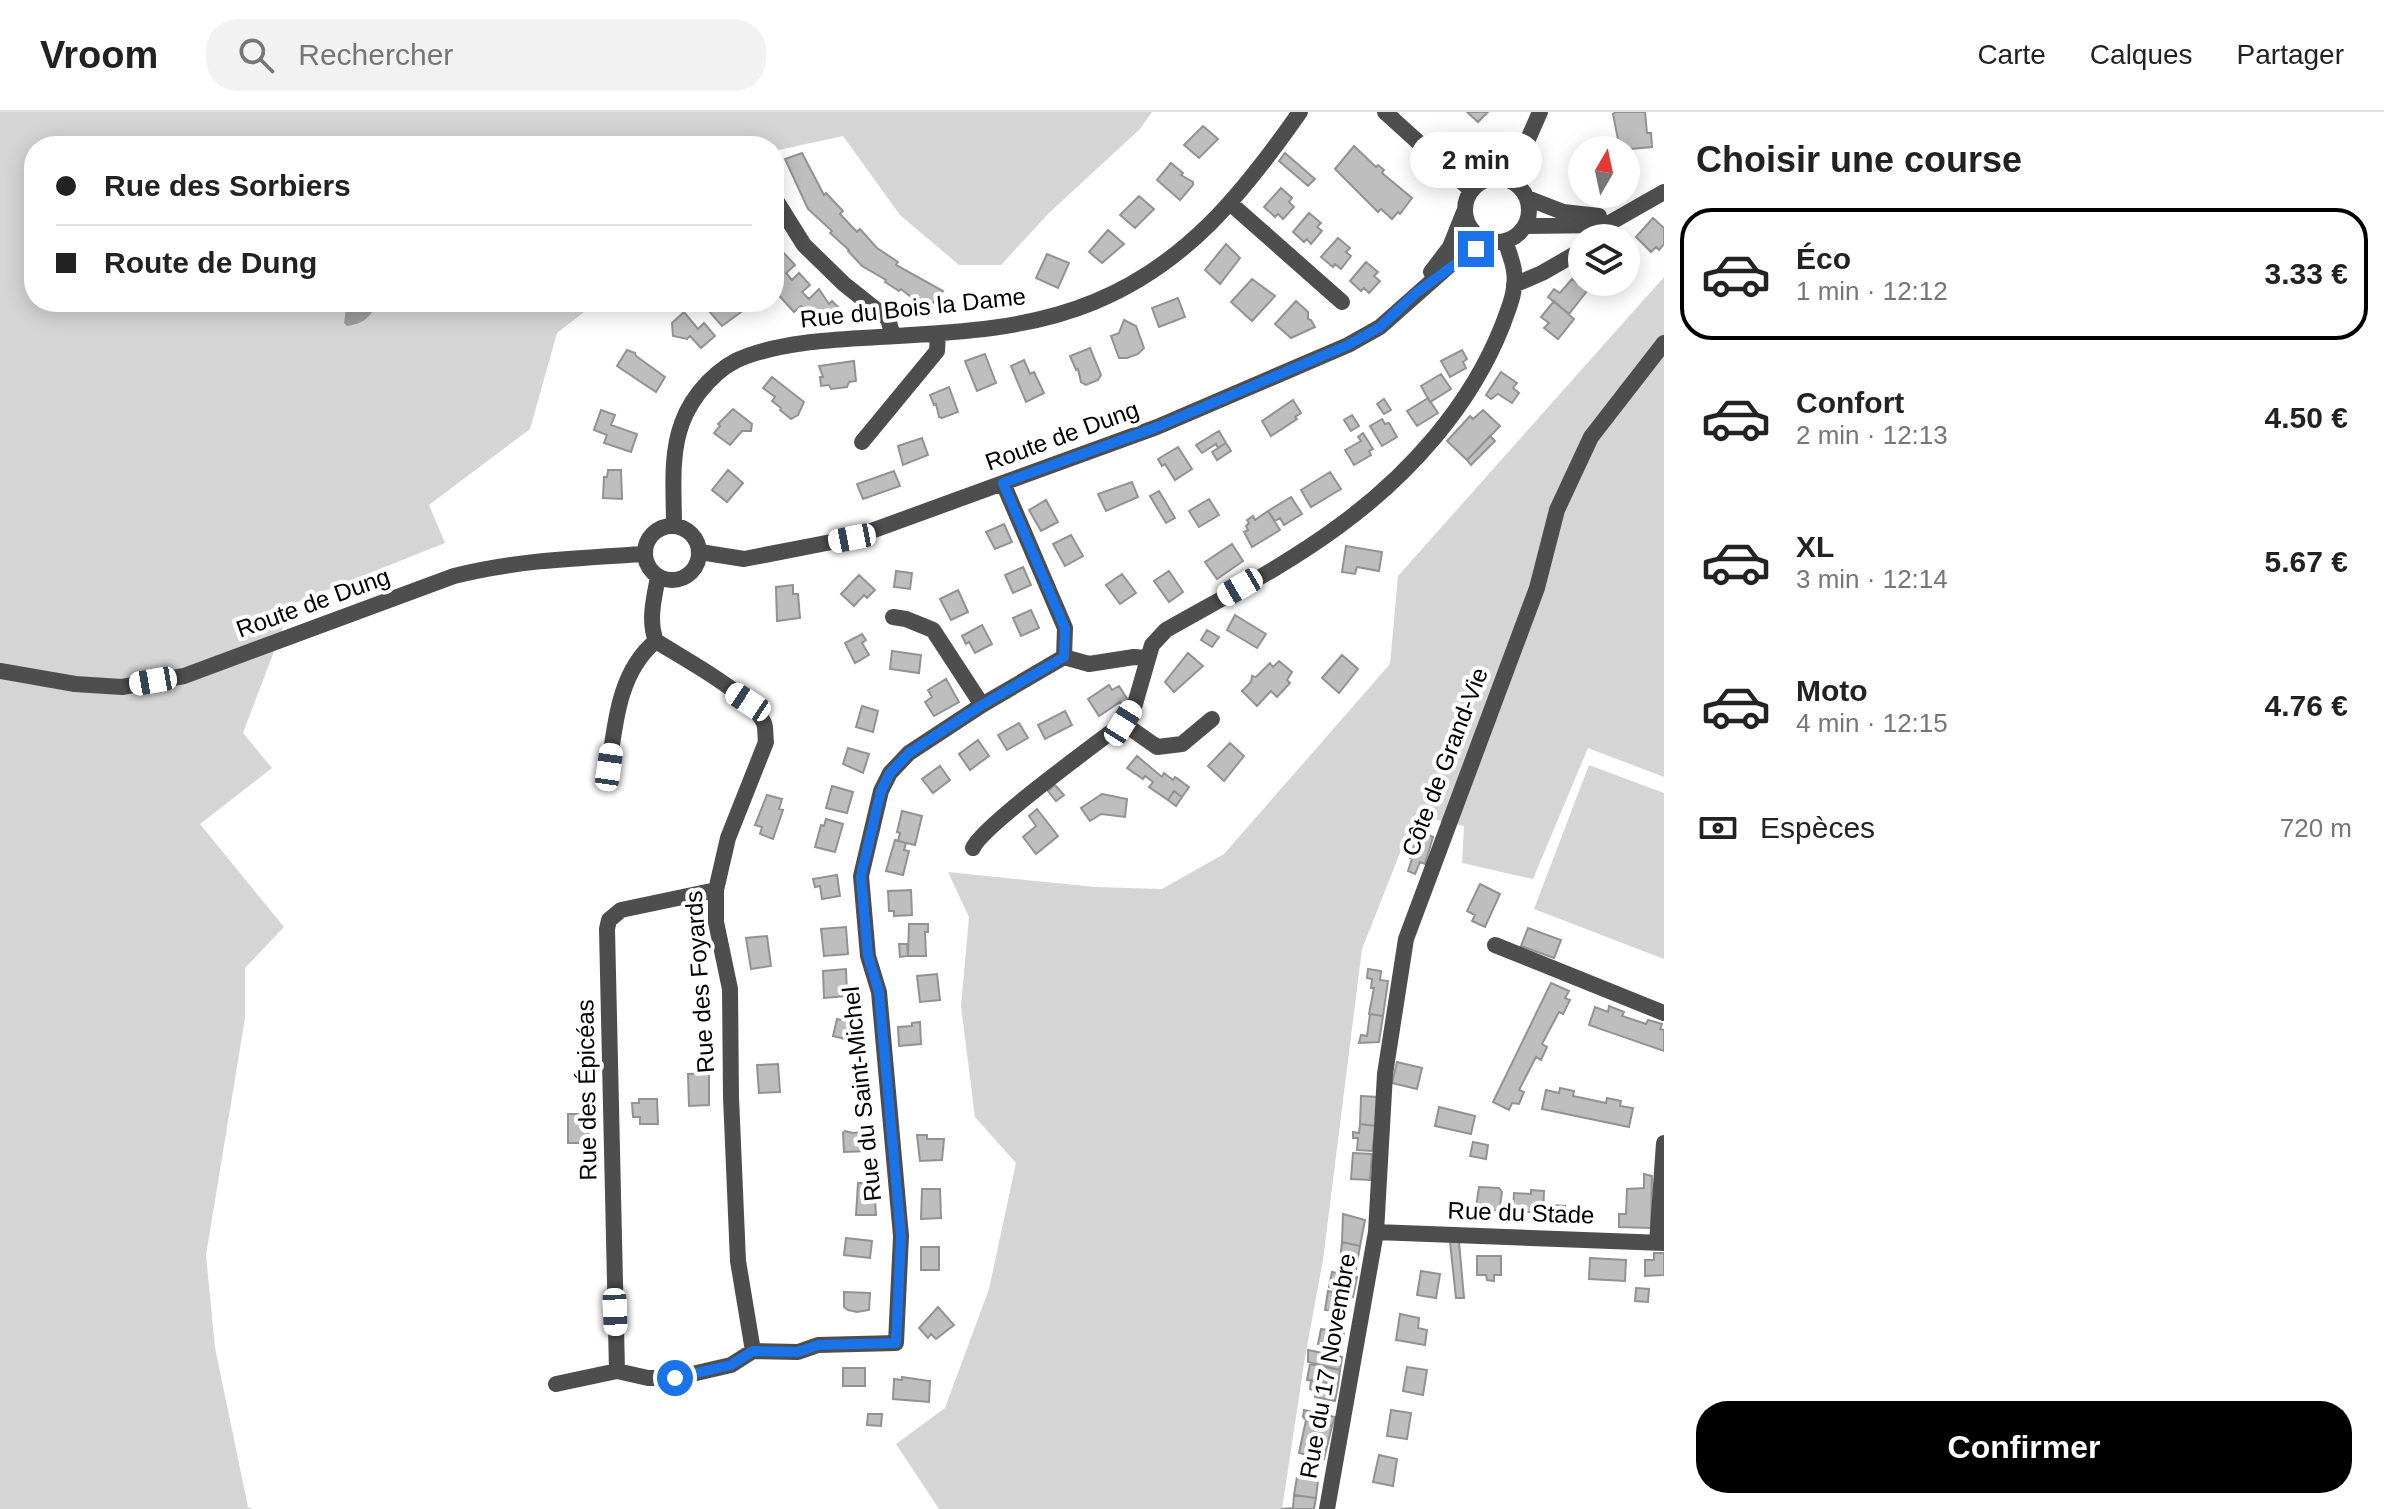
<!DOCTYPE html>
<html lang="fr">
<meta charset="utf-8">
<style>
body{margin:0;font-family:Arial,sans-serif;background:#f2f2f2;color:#222;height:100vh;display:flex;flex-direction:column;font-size:30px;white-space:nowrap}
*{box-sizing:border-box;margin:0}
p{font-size:26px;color:#767676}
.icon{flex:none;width:44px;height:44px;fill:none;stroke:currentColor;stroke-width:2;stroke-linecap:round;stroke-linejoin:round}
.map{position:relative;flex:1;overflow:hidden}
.details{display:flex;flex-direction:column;background:#fff;width:720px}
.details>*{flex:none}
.guide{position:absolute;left:24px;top:24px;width:760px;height:176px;border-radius:32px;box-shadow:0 4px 20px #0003;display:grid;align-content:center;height:176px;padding:0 32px;background:#fff}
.needle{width:52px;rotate:9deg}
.buttons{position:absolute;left:1568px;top:24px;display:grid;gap:16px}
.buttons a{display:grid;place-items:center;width:72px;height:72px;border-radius:50%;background:#fff;box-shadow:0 4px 20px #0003;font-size:40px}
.end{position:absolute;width:36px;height:36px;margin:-18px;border:10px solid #1a73e8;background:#fff;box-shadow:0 0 0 4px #fff}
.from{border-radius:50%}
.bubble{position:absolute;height:56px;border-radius:28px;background:#fff;box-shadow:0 4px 20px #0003;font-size:26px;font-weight:700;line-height:56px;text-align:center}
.car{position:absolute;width:24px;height:48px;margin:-24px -12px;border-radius:10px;box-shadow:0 0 6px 2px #0007;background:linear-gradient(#fff 24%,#345 0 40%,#fff 0 76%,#345 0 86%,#fff 0)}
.guide b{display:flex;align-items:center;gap:28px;height:76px;font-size:30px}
.guide b+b{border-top:2px solid #e0e0e0}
.guide i{width:20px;height:20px;background:#222}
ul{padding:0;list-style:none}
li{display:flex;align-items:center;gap:24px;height:132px;margin:0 16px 12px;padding:0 16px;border:4px solid transparent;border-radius:32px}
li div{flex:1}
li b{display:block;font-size:30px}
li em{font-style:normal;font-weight:700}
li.current{border-color:#000}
li>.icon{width:72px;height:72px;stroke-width:1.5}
h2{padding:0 32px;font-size:36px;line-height:96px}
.pay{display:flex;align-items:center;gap:20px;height:88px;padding:0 32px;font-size:30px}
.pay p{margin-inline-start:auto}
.cta{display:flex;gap:16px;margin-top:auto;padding:16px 32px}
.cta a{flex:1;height:92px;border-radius:32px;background:#000;color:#fff;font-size:32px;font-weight:700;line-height:92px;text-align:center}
header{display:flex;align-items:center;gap:48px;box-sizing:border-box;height:112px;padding:0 40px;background:#fff;border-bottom:2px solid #e0e0e0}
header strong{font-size:38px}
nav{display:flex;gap:44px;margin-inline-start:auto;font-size:28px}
.search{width:560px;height:72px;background:#f2f2f2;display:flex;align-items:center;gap:20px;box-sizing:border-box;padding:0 28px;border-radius:32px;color:#767676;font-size:30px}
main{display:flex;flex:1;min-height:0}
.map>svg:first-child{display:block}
.green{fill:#d5d5d5}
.water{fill:#9c9c9c}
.building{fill:#bebebe;stroke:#929292;stroke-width:2}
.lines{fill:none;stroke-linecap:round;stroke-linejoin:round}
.minor{stroke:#4e4e4e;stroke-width:16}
.route{stroke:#1a73e8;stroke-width:10}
.labels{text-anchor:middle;stroke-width:8;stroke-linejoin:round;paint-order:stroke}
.street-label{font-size:24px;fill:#000;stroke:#fff}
</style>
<header>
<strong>Vroom</strong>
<div class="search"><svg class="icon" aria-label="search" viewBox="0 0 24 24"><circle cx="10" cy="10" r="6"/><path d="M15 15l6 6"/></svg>Rechercher</div>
<nav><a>Carte</a><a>Calques</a><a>Partager</a></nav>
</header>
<main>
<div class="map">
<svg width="1664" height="1397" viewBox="0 0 1664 1397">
<rect width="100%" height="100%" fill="#fff"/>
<!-- green -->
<path class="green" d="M0,0H1152L1140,17L1049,101L1001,153H959L900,103L843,24L774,39V34H34V190H597L557,221L530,317L429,393L445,431L292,492L243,621L272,656L200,712L284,815L245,856V906L206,1143L215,1236L248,1395L253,1397H0Z
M1664,165V665L1588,636L1533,767L1462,751L1464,714L1415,703L1362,837L1323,1148L1305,1245L1282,1397H939L896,1332L945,1296L989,1177L1016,1051L975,1005L961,894L969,805L948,760L1095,775L1162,777L1224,742L1390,552L1398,464Z
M1589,653L1664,681V847L1534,797Z"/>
<!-- water -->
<path class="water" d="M351,190H378C371,205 363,212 347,214L344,211L346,198Z"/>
<!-- building -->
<path class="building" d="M1467,0H1488L1478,10Z
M1616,0H1645L1647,21H1651L1652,35L1620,38L1613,2Z
M1203,14L1218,27L1199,46L1184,33Z
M1354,34L1376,55L1378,53L1384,58L1382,61L1412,86L1400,102L1398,100L1392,107L1381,97L1378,100L1335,57Z
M802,41L824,83L826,81L843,99L840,102L857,120L860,117L877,136L898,150L896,153L943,179L927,198L901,177L899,179L885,170L886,168L862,154L848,139L849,138L830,121L832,119L808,97L785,47Z
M1285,41L1315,67L1308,74L1279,49Z
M1171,51L1183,61L1181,63L1193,70V73L1180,88L1157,68Z
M1281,76L1292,86L1289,90L1294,95L1283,107L1278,102L1275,105L1264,95Z
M1139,84L1154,97L1135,116L1120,103Z
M1309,101L1321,111L1317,115L1322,119L1311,132L1307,127L1304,130L1293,120Z
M1653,106L1664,116V132L1659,138L1656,135L1651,140L1636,125Z
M1108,118L1124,132L1102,151L1089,140Z
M1338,126L1350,136L1346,140L1351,144L1341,157L1335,152L1333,155L1321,145Z
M1226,132L1240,146L1220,172L1205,158Z
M779,136L795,153L786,161L792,168L799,161L810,173L802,180L809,187L819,177L829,192L832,189L838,195L826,205L821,199L815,206L801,194L794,200L774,178V169L783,163L774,152V140Z
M1047,142L1069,151L1058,176L1036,166Z
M1366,150L1378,160L1374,164L1380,169L1369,181L1364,176L1361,179L1350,169Z
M1252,167L1275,184L1252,209L1231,190Z
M1572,167L1587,179L1569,202L1548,185L1554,177L1560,181Z
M1178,186L1185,205L1159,215L1152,196Z
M1296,189L1308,200V207L1311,208L1315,215L1291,226L1275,212Z
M1554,189L1574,207L1558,227L1544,216L1549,211L1541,205Z
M720,190H736L744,198L722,214L709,199Z
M684,200L698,217L704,211L715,224L701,236L690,224L687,227L673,224L672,211Z
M1124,208L1136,214L1144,236L1138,242L1127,246H1119L1111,224L1119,221Z
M1090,236L1101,263L1098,268L1086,273L1081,270L1078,257L1076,258L1070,244Z
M627,238L635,241L636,244L665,265L656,280L617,254Z
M1462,238L1467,247L1463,250L1466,256L1450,265L1441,249Z
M985,242L996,271L977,279L965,249Z
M1024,248L1030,262L1034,260L1044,281L1026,290L1011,254Z
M854,249L856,269L849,270L847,275L831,277L829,273L821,274L820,265H823L819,254Z
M1501,260L1517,271L1513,276L1519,281L1512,291L1498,282L1491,287L1486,283Z
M1441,262L1451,277L1430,290L1421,274Z
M772,265L804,290L798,303L791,307L780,298L781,296L772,289L775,285L763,276Z
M949,275L958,300L942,306L939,305L936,292L934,293L930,283Z
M1428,286L1438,301L1417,314L1407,299Z
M1384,287L1391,298L1384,302L1377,292Z
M1293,288L1301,301L1295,305L1297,307L1271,324L1262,309Z
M733,297L752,312L751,319H742L730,333L714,321L720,314L718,312Z
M601,298L615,303L611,313L637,322L631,340L604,331L607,323L594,318Z
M1483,298L1500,314L1467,348L1447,329L1470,304L1473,307Z
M1352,303L1359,314L1351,319L1344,308Z
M1382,307L1385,312L1389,311L1397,325L1382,334L1370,314Z
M1219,319L1226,331L1218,336L1216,332L1202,341L1196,333Z
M1363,321L1373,337L1369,339L1371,343L1354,353L1345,338L1361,329L1358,325Z
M1490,324L1495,329L1471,353L1467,348Z
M922,326L928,343L903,353L898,334Z
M1226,331L1231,339L1217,348L1212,340Z
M1178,335L1192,357L1175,368L1165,352L1162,354L1158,347Z
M608,358H621L622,387L603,386L604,365H607Z
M728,358L743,371L727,390L712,378Z
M894,359L900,374L863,387L857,372Z
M1330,360L1341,377L1311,395L1301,378Z
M1132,370L1138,385L1106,399L1098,382Z
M1159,379L1175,406L1166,411L1150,384Z
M1291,385L1302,402L1284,413L1280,406L1275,409L1268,399Z
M1209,387L1219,403L1199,415L1189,399Z
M1046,388L1058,410L1041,419L1029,398Z
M1268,399L1280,418L1252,435L1244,420L1248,418L1246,414L1249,411L1247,408L1253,404L1255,408Z
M1004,412L1012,430L995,437L986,420Z
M1071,423L1083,444L1065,454L1053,432Z
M1232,432L1243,449L1217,467L1205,450Z
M1346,434L1382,440L1379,459L1357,455L1355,462L1342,460Z
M1023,455L1031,473L1013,481L1005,463Z
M896,459L912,461L910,477L894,475Z
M1169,459L1183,480L1169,490L1154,469Z
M1122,462L1136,481L1120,492L1106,473Z
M859,463L875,478L867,486L864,483L854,494L841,482Z
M793,473V482H798L800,506L777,509L776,475Z
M958,478L968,500L951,508L940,487Z
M1031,498L1039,516L1021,524L1013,506Z
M1235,503L1266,522L1257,536L1227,518Z
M982,513L992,532L975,541L969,530L966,532L962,524Z
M1207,518L1219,525L1212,535L1201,528Z
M862,522L866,528L862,531L869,543L855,551L845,531Z
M892,539L921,543L919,561L890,557Z
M1188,541L1203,554L1174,580L1165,570Z
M1342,543L1358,557L1339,581L1322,566Z
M1279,549L1292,560L1287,568L1290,571L1277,585L1271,579L1257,594L1242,579L1251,570L1252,564L1256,565L1270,551L1273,555Z
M946,567L959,590L934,604L925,590L932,585L928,578Z
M1109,573L1112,578L1119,574L1129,590L1122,594L1120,590L1099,604L1088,587Z
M862,594L878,599L873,620L856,615Z
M1065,599L1072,613L1045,627L1038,613Z
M1019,611L1028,626L1007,638L998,623Z
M978,628L989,644L970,658L959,642Z
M1230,631L1244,644L1224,669L1208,654Z
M848,636L869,642L863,661L843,652Z
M1137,644L1162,665L1164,661L1173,668L1175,665L1189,675L1182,685L1174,679L1168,688L1149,675L1153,670L1145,664L1143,667L1127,656Z
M940,654L950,668L933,681L922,667Z
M1055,673L1064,683L1056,689L1048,679Z
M832,674L853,680L847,701L826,696Z
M1174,679L1182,685L1176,694L1168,688Z
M1102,682L1127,687L1125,705L1101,702L1090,709L1081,696Z
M767,683L782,687L779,697L783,698L773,727L760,722L762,715L755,713Z
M1037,697L1058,724L1036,742L1023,725L1036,714L1029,704Z
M902,699L922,704L915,733L898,729L900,721L897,720Z
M826,707L843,712L835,740L815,735L821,713L824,714Z
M1423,720L1433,725L1425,752L1420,750L1415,762L1408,759L1412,747L1410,746L1415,730L1420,731Z
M895,728L906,731L904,738L909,739L903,763L886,759Z
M837,763L840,784L822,787L820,774L815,775L813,767Z
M1480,772L1500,782L1485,815L1472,809L1475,803L1467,799Z
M911,778L912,803L894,804V799H889L888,779Z
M909,812H928V820H925L926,844H908Z
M846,815L848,842L824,844L821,817Z
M1528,816L1561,828L1554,846L1521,834Z
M767,824L771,854L751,857L746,826Z
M899,832H907L908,844L900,845Z
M846,857L847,884L824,886L823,859Z
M1368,857L1381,859L1380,868L1388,869L1383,904L1369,902L1374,876H1371L1372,867L1367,866Z
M937,862L940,888L920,890L917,864Z
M1551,871L1569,879L1565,886L1570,888L1563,902L1559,900L1542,932L1547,935L1541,948L1536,945L1519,978L1524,980L1519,992L1512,991L1509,998L1493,990Z
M1609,894L1624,900L1622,904L1646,912L1648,908L1662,912L1660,917L1664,918V939L1589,913L1595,895L1608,900Z
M1370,902L1383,904L1379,930L1359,931L1361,923L1367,924Z
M837,907L865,913L860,935L848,932L849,928L833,924Z
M920,910L921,932L899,934L898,915L912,914V911Z
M1397,950L1422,956L1417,977L1392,971Z
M778,952L780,980L759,981L757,953Z
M709,961V993L689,994L688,962Z
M1560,976L1574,979L1573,984L1606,991L1607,986L1621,989L1620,994L1633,996L1629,1015L1542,997L1546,978L1559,981Z
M1361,984L1378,985L1376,1014L1360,1012Z
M639,987H657L658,1012H640V1005H633L632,991H639Z
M1439,995L1475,1004L1471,1022L1435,1014Z
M568,1002H589L588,1031H568Z
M1360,1012L1376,1014L1372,1039L1357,1038L1358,1026H1353V1020L1359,1021Z
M845,1019L853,1021L869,1019V1039L844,1040L843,1021Z
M917,1023H927V1027H944L942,1048L920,1049Z
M1473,1030L1488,1033L1486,1047L1470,1044Z
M1353,1041L1372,1042L1370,1068L1351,1067Z
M1644,1062L1652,1064L1651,1116L1619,1115V1102H1626L1627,1077L1644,1076Z
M858,1071H874L876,1103H856Z
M1479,1075L1499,1076L1502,1080L1499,1099L1476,1095Z
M922,1077H940L941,1106L921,1107Z
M1531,1078L1544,1079L1543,1101L1513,1099L1514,1081L1531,1082Z
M1551,1093L1565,1094V1113H1551Z
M1343,1102L1365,1108L1360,1134L1342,1130Z
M846,1126L872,1129L870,1146L844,1143Z
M1342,1130L1360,1134L1356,1157L1345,1155V1150L1340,1148Z
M1450,1130H1459L1464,1186H1456Z
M921,1135H939V1158H921Z
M1654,1141H1664V1163L1645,1164V1148H1654Z
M1477,1144H1501V1163H1494V1169L1487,1168L1486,1163H1477Z
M1590,1146L1626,1148L1625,1169L1589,1167Z
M1421,1159L1440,1162L1436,1186L1417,1183Z
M1332,1160L1357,1165L1353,1185L1333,1181L1334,1176L1329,1175Z
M1636,1176L1649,1177L1648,1190L1635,1189Z
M1328,1179L1349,1184L1347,1201L1325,1198Z
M844,1180L870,1181L869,1198L857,1200L848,1198L844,1195Z
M938,1195L954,1213L936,1227L931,1222L928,1226L919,1216Z
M1400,1202L1419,1206L1418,1216L1427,1218L1425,1233L1396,1228Z
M1321,1217L1344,1220L1339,1244L1326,1242L1328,1234L1318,1232Z
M1308,1238L1342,1245L1340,1258L1308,1250Z
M1310,1252L1340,1258L1338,1273L1307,1268Z
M1407,1255L1427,1258L1423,1283L1403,1279Z
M843,1256H865V1274H843Z
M902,1265L930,1269L929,1290L893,1287L894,1267L902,1268Z
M1311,1268L1338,1273L1335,1289L1315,1285L1316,1279L1310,1277Z
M1304,1298L1335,1305L1332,1314L1306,1308L1303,1305Z
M1391,1298L1411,1301L1407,1327L1387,1324Z
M868,1302H882L881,1314L867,1313Z
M1306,1308L1332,1314L1324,1347L1299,1341Z
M1379,1343L1397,1347L1393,1374L1373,1370Z
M1297,1365L1318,1368L1316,1386L1294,1383Z
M1294,1383L1316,1386L1314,1397H1281L1293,1396Z"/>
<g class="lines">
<!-- minor -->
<path class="minor" d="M1385,0L1471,78
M1465 98a32 32 0 1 1 64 0a32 32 0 1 1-64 0Z
M1510,68L1540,0
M774,85L804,133L844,172L888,207L893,224
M1527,86L1563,100L1599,104
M1231,92L1342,190
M1526,114L1606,113L1664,80
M1431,160L1450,135L1464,100
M1514,173L1542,161L1582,138
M862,330L937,239L938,222
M1003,371L1065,516L1064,545
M674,413C674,380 670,343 682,311C692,283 719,253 747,244C790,229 835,228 879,225C950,221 1027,218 1094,190C1187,152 1244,80 1300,0
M645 441a27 27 0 1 1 54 0a27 27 0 1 1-54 0Z
M700,440L744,447L852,426L1157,315L1348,233L1380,215L1450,153L1488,130
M658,465C654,486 648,509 656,529C684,547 751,582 764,611C766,616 765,624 766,630L728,726L716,778V810L730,877L731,985L738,1149L753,1239
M893,505L906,507L933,518L982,593
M0,559L75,572L122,575L184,564L454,464C517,448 580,446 644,442
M1123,611L1157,635L1182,632L1212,607
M609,655C615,611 619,559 656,529
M973,736C982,714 1096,632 1123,611L1135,592L1152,533L1166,518C1224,485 1285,454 1339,414C1409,363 1471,294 1503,212C1509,195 1517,178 1514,159C1513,150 1508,139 1506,130
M1495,833L1664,901
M1376,1120L1664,1131
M1657,1131L1664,1031
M617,1259L607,817L609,808L621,798L716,778
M556,1272L617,1259L648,1266H675L731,1253L753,1239L798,1240L818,1233L896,1231L901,1124L879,880L868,844L861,764L881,679L890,661L909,641L982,593L1064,545L1089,552L1134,545L1146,546
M1327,1397L1376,1120L1385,962L1406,827L1537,476L1557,398L1591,325L1664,231"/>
</g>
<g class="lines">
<!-- route -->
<path class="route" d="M675,1266L731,1253L753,1239L798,1240L818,1233L896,1231L901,1124L879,880L868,844L861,764L881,679L890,661L909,641L982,593L1064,545L1065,516L1003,371L1157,315L1348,233L1380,215L1416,181L1476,137"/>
</g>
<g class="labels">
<!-- street labels -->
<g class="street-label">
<text transform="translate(913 196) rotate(-6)" y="8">Rue du Bois la Dame</text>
<text transform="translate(1062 324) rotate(-20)" y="8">Route de Dung</text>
<text transform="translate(313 491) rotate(-20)" y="8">Route de Dung</text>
<text transform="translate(1445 650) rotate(-69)" y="8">Côte de Grand-Vie</text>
<text transform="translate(700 870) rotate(-94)" y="8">Rue des Foyards</text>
<text transform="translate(587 978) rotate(-91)" y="8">Rue des Épicéas</text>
<text transform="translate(862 982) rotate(-96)" y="8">Rue du Saint-Michel</text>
<text transform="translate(1521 1101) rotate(2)" y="8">Rue du Stade</text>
<text transform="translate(1328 1254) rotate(-80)" y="8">Rue du 17 Novembre</text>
</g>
</g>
</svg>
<div class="buttons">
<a><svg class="needle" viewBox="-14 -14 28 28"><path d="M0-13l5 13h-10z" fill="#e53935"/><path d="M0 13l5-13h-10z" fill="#767676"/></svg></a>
<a><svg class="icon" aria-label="layers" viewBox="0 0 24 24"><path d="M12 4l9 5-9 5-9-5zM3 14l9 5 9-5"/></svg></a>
</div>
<i class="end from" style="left:675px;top:1266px"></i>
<i class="end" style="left:1476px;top:137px"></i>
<div class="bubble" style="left:1410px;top:20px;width:132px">2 min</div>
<i class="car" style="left:852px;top:426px;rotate:259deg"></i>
<i class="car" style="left:1240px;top:475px;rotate:240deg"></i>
<i class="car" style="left:153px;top:569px;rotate:260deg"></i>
<i class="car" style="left:748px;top:590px;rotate:303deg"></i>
<i class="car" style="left:1123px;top:611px;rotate:32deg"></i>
<i class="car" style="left:609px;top:655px;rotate:8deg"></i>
<i class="car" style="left:615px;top:1200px;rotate:178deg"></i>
<div class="guide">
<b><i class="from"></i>Rue des Sorbiers</b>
<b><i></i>Route de Dung</b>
</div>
</div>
<section class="details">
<h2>Choisir une course</h2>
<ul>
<li class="current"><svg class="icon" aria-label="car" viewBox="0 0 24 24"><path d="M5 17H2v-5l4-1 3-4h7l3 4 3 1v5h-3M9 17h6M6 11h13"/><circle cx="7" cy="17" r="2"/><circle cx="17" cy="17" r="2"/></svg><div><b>Éco</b><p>1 min · 12:12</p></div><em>3.33 €</em></li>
<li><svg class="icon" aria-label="car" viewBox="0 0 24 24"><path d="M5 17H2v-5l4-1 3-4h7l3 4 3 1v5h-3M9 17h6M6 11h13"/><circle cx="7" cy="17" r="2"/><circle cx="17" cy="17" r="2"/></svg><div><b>Confort</b><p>2 min · 12:13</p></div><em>4.50 €</em></li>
<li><svg class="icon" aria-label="car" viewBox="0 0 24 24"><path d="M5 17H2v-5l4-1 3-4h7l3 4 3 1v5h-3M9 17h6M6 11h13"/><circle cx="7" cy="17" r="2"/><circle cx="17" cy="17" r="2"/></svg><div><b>XL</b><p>3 min · 12:14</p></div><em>5.67 €</em></li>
<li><svg class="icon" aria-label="car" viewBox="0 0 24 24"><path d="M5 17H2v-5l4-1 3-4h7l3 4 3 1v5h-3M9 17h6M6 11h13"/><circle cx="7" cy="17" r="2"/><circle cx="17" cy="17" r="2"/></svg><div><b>Moto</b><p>4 min · 12:15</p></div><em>4.76 €</em></li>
</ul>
<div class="pay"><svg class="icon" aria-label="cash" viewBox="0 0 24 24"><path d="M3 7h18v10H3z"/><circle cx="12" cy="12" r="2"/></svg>Espèces<p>720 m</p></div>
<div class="cta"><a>Confirmer</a></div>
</section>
</main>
